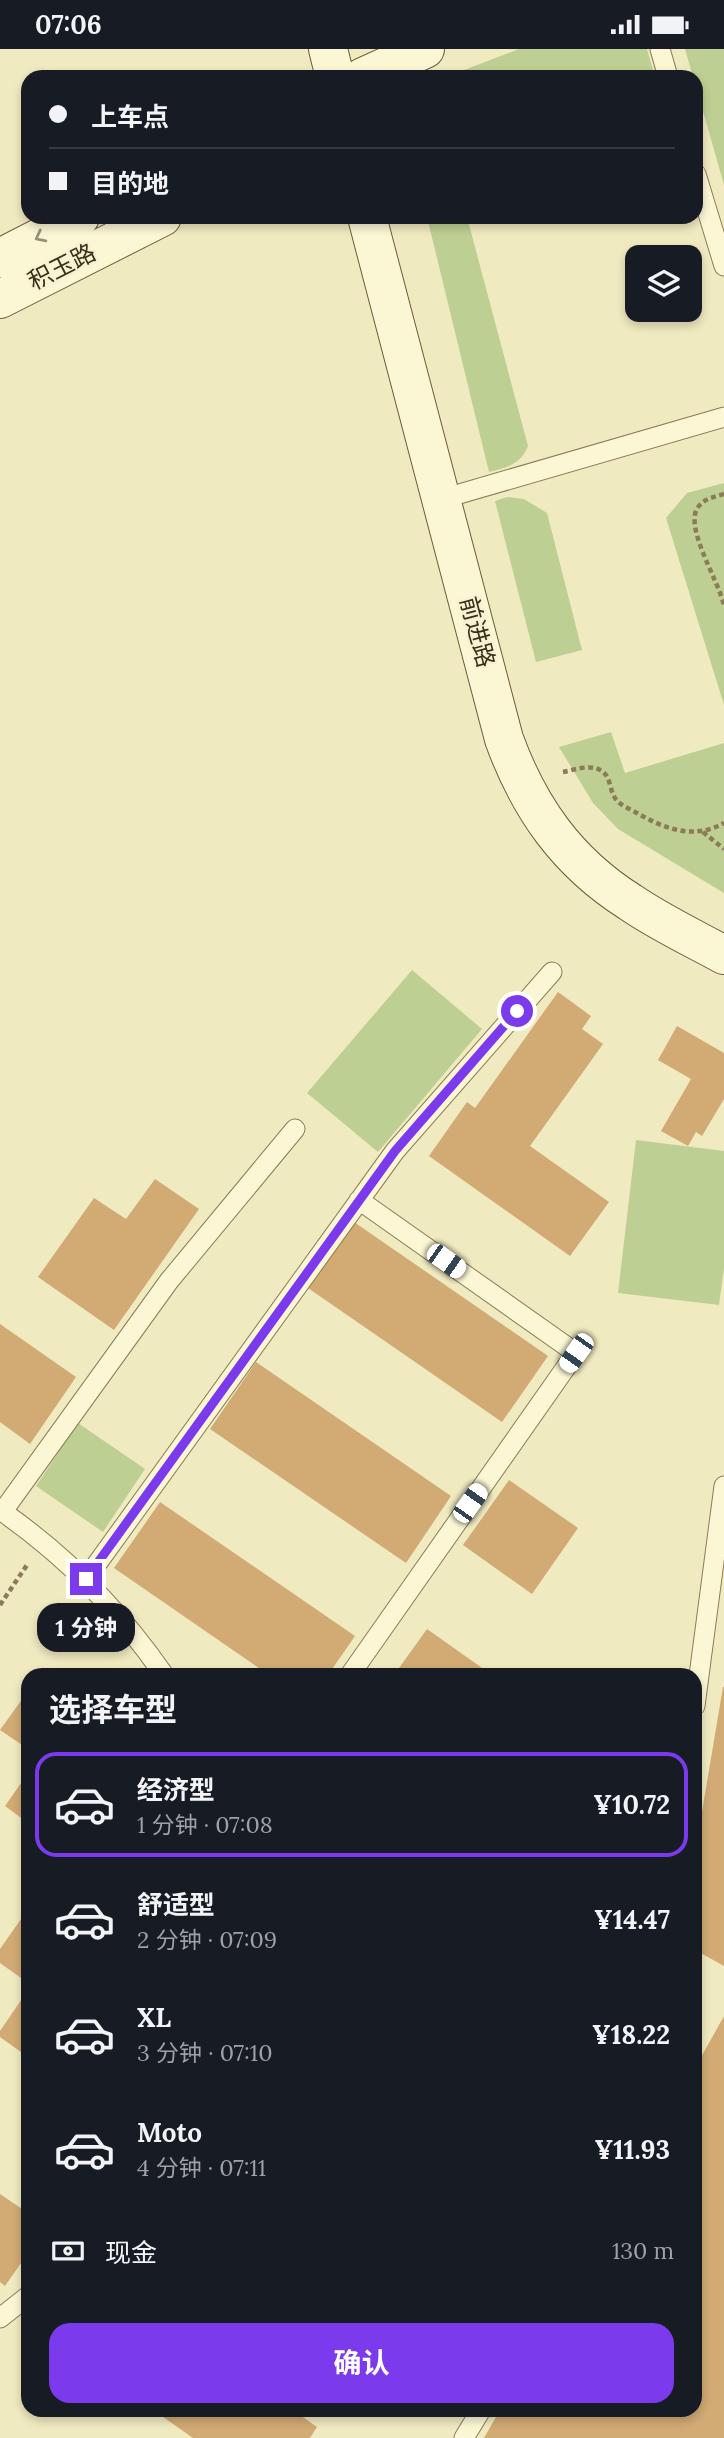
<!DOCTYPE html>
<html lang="zh">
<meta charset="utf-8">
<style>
body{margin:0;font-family:Lora,"Noto Sans SC",serif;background:#20242c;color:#f1f3f6;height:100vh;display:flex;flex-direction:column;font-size:26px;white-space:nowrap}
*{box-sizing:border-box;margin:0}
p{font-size:23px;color:#9ea1a6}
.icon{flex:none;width:38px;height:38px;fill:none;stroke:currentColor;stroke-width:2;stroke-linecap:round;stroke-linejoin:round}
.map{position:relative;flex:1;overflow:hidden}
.details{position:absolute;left:21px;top:1619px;width:681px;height:749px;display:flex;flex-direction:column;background:#171b24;border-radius:21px;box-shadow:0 4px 10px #0003}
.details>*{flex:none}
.top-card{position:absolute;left:21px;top:21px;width:682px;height:154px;border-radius:21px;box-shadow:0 4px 10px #0003;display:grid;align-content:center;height:154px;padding:0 28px;background:#171b24}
.controls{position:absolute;left:625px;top:196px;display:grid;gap:14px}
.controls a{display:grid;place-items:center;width:77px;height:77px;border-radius:14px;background:#171b24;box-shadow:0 4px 10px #0003;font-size:35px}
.end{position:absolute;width:32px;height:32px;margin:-16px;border:9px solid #7c3aed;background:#fff;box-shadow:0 0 0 4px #fff}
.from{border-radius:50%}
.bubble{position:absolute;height:49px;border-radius:21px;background:#171b24;box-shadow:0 4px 10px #0003;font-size:23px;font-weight:700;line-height:49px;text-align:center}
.car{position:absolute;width:21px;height:42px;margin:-21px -10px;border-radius:9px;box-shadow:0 0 5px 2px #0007;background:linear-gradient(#fff 24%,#345 0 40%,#fff 0 76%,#345 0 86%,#fff 0)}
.top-card b{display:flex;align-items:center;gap:24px;height:66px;font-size:26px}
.top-card b+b{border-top:2px solid #363941}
.top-card i{width:18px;height:18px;background:#f1f3f6}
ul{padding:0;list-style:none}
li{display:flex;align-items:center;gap:21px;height:105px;margin:0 14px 10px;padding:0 14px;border:4px solid transparent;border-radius:21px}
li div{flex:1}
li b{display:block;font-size:26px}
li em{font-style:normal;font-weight:700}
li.current{border-color:#7c3aed}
li>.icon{width:63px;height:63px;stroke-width:1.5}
h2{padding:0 28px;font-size:32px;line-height:84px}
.pay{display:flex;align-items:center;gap:18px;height:77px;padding:0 28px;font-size:26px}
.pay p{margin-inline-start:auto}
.primary-button{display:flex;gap:14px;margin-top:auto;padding:14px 28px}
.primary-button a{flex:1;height:80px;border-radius:21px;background:#7c3aed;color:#fff;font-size:28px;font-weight:700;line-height:80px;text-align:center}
.status{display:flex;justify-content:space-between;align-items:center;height:49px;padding:0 35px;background:#171b24;direction:ltr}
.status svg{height:19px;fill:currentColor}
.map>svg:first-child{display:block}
.green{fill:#becf93}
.building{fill:#d1aa74}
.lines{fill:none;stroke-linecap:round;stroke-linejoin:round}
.lane-casing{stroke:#8b7b57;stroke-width:21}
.secondary-casing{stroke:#6c5c3a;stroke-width:40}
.path{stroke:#8b7b57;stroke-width:4.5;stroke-dasharray:5 3.5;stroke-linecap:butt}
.lane{stroke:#fbf6d4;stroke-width:19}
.secondary{stroke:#fbf6d4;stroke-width:38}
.oneway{stroke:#9a9278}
.route{stroke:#7c3aed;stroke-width:9}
.labels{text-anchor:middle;stroke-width:5;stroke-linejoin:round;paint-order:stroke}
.street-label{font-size:24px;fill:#392f1c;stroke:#f7f3d0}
</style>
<div class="status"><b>07:06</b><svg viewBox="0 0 49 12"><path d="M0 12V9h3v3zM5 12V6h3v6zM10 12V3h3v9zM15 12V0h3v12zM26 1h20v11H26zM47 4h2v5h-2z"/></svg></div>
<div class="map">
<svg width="724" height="2389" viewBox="0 0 724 2389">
<rect width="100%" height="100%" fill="#f0eac0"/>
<!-- green -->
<path class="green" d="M519,0H647L655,28H450L456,24Z
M685,0H724V136L697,41L696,28H693Z
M427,168H467L528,397C521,415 508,418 489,423Z
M724,434V656L666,469L687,444Z
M507,448L524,450L547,464L582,601L536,613L495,452Z
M611,683L625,724L724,694V844L618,780L593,754L559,698Z
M412,921L482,980L378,1103L307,1044Z
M636,1091L724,1102V1219L719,1256L618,1244Z
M78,1374L145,1420L103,1483L36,1437Z"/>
<!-- building -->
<path class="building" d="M558,943L591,967L582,980L603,995L530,1097L609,1153L570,1207L429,1107L467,1053L475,1059Z
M677,977L724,1004V1050L702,1087L696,1083L688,1097L661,1082L691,1030L658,1011Z
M155,1130L199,1160L114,1281L38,1228L94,1149L126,1170Z
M354,1173L548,1307L502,1373L308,1239Z
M0,1275L76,1328L30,1395L0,1373Z
M256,1313L451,1447L406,1514L210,1380Z
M509,1431L578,1479L532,1545L463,1496Z
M160,1453L355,1587L328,1626H269L114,1519Z
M427,1580L492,1626H394Z
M723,1638H724V1917L695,1901V1804Z
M28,1642V1700L0,1681Z
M28,1724V1774L5,1757Z
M28,1860V1934L0,1914V1900Z
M28,1941V2008L0,1988V1982Z
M724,1967V2389H484L500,2361H695V2019Z
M0,2145L28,2164V2204L5,2237L0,2233Z
M153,2361H293L317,2378L310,2389H193Z"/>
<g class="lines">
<defs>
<path id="lane" d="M660,0L668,28
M696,125L724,217
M442,450L724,368
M0,1461C65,1506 119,1561 164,1626
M3,1462L169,1232L295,1080
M86,1530L395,1102L552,923
M350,1626L576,1304L359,1151
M695,1657L724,1437
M0,2269L28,2247
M464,2389L481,2361"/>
<path id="secondary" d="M328,0L335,28
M363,28L425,0
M367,168L504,690C529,759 567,813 630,853C659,873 693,889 724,906
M0,209L80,168
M0,250L162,168"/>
</defs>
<!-- lane casing -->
<use href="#lane" class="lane-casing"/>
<!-- secondary casing -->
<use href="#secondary" class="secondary-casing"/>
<!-- path -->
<path class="path" d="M724,445C715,448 705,449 699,457C682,476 719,531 724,557
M563,723C573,721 590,715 600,721C611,726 609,740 615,749C619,756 630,760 637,764C665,780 694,791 724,774
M703,783L724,800
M0,1556L27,1516"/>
<!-- lane -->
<use href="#lane" class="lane"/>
<!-- secondary -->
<use href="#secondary" class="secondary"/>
</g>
<!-- one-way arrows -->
<defs><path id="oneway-chevron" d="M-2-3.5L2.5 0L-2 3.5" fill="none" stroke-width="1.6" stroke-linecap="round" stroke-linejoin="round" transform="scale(1.75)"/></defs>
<use class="oneway" href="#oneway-chevron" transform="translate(40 188) rotate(153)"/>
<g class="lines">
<!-- route -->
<path class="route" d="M86,1530L395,1102L517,962"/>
</g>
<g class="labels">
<!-- street labels -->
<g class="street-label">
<text transform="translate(62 218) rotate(-27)" y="8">积玉路</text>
<text transform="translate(477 583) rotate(75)" y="8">前进路</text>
</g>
</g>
</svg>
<div class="controls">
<a><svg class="icon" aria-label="layers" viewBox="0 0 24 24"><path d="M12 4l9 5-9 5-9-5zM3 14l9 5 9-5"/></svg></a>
</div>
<i class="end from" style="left:517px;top:962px"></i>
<i class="end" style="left:86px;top:1530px"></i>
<div class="bubble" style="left:37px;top:1554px;width:98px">1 分钟</div>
<i class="car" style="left:446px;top:1212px;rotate:125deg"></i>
<i class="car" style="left:576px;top:1304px;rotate:215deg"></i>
<i class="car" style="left:470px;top:1454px;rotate:35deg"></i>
<div class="top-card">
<b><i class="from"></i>上车点</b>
<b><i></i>目的地</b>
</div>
<section class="details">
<h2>选择车型</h2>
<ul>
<li class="current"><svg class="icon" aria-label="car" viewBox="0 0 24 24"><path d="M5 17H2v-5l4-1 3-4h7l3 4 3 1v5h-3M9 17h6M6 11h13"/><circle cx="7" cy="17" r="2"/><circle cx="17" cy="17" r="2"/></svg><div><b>经济型</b><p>1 分钟 · 07:08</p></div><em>¥10.72</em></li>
<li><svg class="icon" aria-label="car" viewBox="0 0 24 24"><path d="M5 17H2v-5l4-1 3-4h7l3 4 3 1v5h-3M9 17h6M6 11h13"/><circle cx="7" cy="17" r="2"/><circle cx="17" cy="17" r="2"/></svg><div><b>舒适型</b><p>2 分钟 · 07:09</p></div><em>¥14.47</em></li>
<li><svg class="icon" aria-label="car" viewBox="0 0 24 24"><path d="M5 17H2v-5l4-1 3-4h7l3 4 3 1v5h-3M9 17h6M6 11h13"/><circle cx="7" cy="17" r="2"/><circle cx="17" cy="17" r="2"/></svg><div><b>XL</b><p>3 分钟 · 07:10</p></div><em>¥18.22</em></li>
<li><svg class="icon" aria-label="car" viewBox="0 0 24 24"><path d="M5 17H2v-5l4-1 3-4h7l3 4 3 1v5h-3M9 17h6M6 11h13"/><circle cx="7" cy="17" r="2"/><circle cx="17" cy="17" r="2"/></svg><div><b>Moto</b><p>4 分钟 · 07:11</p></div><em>¥11.93</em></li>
</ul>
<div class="pay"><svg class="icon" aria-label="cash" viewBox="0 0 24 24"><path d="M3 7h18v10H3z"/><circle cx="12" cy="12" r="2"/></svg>现金<p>130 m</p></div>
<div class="primary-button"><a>确认</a></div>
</section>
</div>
